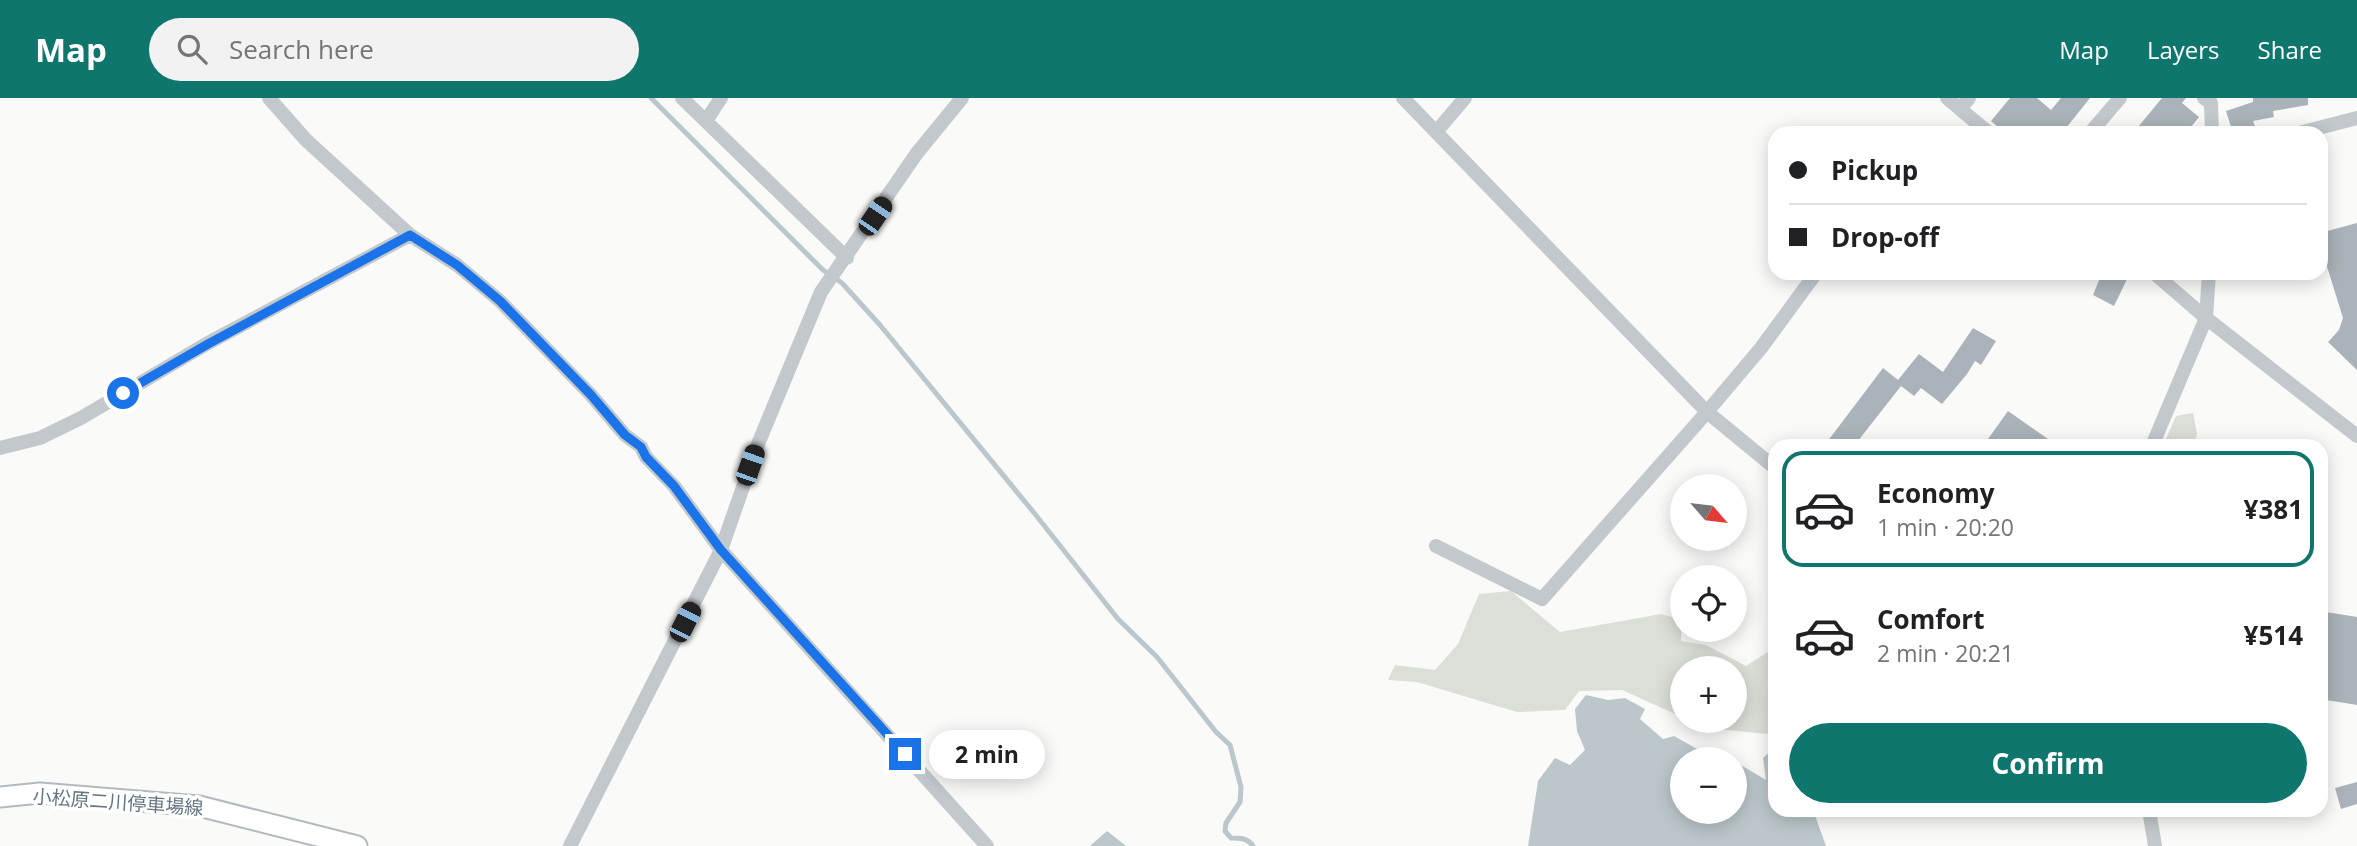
<!DOCTYPE html>
<meta charset="utf-8">
<style>
body{margin:0;font-family:"Open Sans","Noto Sans JP",sans-serif;background:#f2f2f2;color:#202124;height:100vh;display:flex;flex-direction:column;font-size:26px;white-space:nowrap}
*{box-sizing:border-box;margin:0}
p{font-size:23px;color:#757577}
.icon{flex:none;width:38px;height:38px;fill:none;stroke:currentColor;stroke-width:2;stroke-linecap:round;stroke-linejoin:round}
.map{position:relative;flex:1;overflow:hidden}
.drawer{position:absolute;left:1768px;top:341px;width:560px;height:378px;display:flex;flex-direction:column;background:#fff;border-radius:21px;box-shadow:0 4px 18px #0003}
.drawer>*{flex:none}
.hud{position:absolute;left:1768px;top:28px;width:560px;height:154px;border-radius:21px;box-shadow:0 4px 18px #0003;display:grid;align-content:center;height:154px;padding:0 21px;background:#fff}
.needle{width:46px;rotate:118deg}
.fabs{position:absolute;left:1670px;top:376px;display:grid;gap:14px}
.fabs a{display:grid;place-items:center;width:77px;height:77px;border-radius:50%;background:#fff;box-shadow:0 4px 18px #0003;font-size:35px}
.end{position:absolute;width:32px;height:32px;margin:-16px;border:9px solid #1a73e8;background:#fff;box-shadow:0 0 0 4px #fff}
.from{border-radius:50%}
.bubble{position:absolute;height:49px;border-radius:24px;background:#fff;box-shadow:0 4px 18px #0003;font-size:23px;font-weight:700;line-height:49px;text-align:center}
.car{position:absolute;width:21px;height:42px;margin:-21px -10px;border-radius:9px;box-shadow:0 0 5px 2px #0007;background:linear-gradient(#222 24%,#8ab4d8 0 40%,#222 0 76%,#8ab4d8 0 86%,#222 0)}
.hud b{display:flex;align-items:center;gap:24px;height:66px;font-size:26px}
.hud b+b{border-top:2px solid #e0e0e0}
.hud i{width:18px;height:18px;background:#202124}
ul{padding:12px 0 0;list-style:none}
li{display:flex;align-items:center;gap:21px;height:116px;margin:0 14px 10px;padding:0 7px;border:4px solid transparent;border-radius:21px}
li div{flex:1}
li b{display:block;font-size:26px}
li em{font-style:normal;font-weight:700}
li.active{border-color:#0f766e}
li>.icon{width:63px;height:63px;stroke-width:1.5}
.primary-button{display:flex;gap:14px;margin-top:auto;padding:14px 21px}
.primary-button a{flex:1;height:80px;border-radius:42px;background:#0f766e;color:#fff;font-size:28px;font-weight:700;line-height:80px;text-align:center}
header{display:flex;align-items:center;gap:42px;box-sizing:border-box;height:98px;padding:0 35px;background:#0f766e;color:#fff}
header strong{font-size:33px}
nav{display:flex;gap:38px;margin-inline-start:auto;font-size:24px}
.search{width:490px;height:63px;background:#f2f2f2;display:flex;align-items:center;gap:18px;box-sizing:border-box;padding:0 24px;border-radius:38px;color:#757577;font-size:26px}
.map>svg:first-child{display:block}
.green{fill:#dadfd7}
.water{fill:#bbc7cb}
.lines{fill:none;stroke-linecap:round;stroke-linejoin:round}
.stream{stroke:#bbc7cb;stroke-width:5}
.building{fill:#aab3b9}
.secondary-casing{stroke:#b3babf;stroke-width:23}
.street{stroke:#c3c8cc;stroke-width:14}
.secondary{stroke:#fff;stroke-width:19}
.route{stroke:#1a73e8;stroke-width:9}
.labels{text-anchor:middle;stroke-width:7;stroke-linejoin:round;paint-order:stroke}
.street-label{font-size:19px;fill:#657683;stroke:#fff}
</style>
<header>
<strong>Map</strong>
<div class="search"><svg class="icon" aria-label="search" viewBox="0 0 24 24"><circle cx="10" cy="10" r="6"/><path d="M15 15l6 6"/></svg>Search here</div>
<nav><a>Map</a><a>Layers</a><a>Share</a></nav>
</header>
<div class="map">
<svg width="2357" height="748" viewBox="0 0 2357 748">
<rect width="100%" height="100%" fill="#fafaf8"/>
<!-- green -->
<path class="green" d="M2193,315L2197,336L2193,348H2163L2176,318Z
M1511,493L1560,534L1661,516L1682,522L1681,543L1706,547L1746,568L1774,550V628L1767,636L1706,630L1690,623H1734V570H1682V619L1622,592L1579,593L1565,612L1517,614L1417,584L1388,582L1395,567L1435,572L1458,546L1479,496Z"/>
<!-- water -->
<path class="water" d="M1586,597L1608,602L1625,600L1645,611L1640,621L1663,641L1674,638L1706,656L1716,653L1731,661L1682,662V714H1734V663L1766,682L1763,660L1774,650V712H1813L1826,748H1528L1538,683L1555,660L1570,667L1585,652L1577,633L1575,611Z
M1107,733L1126,748H1090Z"/>
<g class="lines">
<!-- stream -->
<path class="stream" d="M651,0L823,172L842,185L880,227L1035,416L1118,521L1157,559L1216,634L1230,647L1241,689L1240,704L1226,725L1225,733L1231,740C1240,740 1248,740 1253,748"/>
</g>
<!-- building -->
<path class="building" d="M2010,0H2037L2051,12L2061,0H2090L2062,35H2005L1991,23Z
M2162,0H2186L2182,5L2199,19L2186,35H2133Z
M2253,0H2308V7L2273,13L2274,19L2253,23L2256,31L2233,35L2226,13L2253,4Z
M2357,125V272L2328,244L2339,232L2343,220L2320,146V135Z
M2102,175H2130L2114,208L2093,197Z
M1973,230L1996,243L1981,267L1975,263L1967,276L1942,306L1921,290L1914,298L1901,288L1854,348H1824L1883,270L1898,282L1919,256L1943,274Z
M2008,313L2058,348H1983Z
M2320,513L2357,519V607L2320,601Z
M2357,684V706L2341,711L2335,690Z"/>
<g class="lines">
<defs>
<path id="secondary" d="M0,699L40,695L199,708L357,748"/>
</defs>
<!-- secondary casing -->
<use href="#secondary" class="secondary-casing"/>
<!-- street -->
<path class="street" d="M269,0L306,42L410,137L457,167L500,203L591,297L625,337L641,349L646,359L674,388L721,452L987,748
M682,0L847,160
M1403,0L1707,314L1774,369
M1947,0L1960,11
M1969,0L1960,11L1989,35
M2204,0L2211,5L2212,35
M706,23L721,0
M1436,34L1465,0
M2090,35L2120,0
M2299,35L2357,20
M2154,175L2206,220L2357,338
M2152,348L2206,220L2209,175
M0,350L40,340L81,320L208,245L410,137
M1436,448L1542,501L1707,314L1761,250L1816,175
M2149,712L2155,748
M570,748L721,452L758,346L821,194L917,55L962,0"/>
<!-- secondary -->
<use href="#secondary" class="secondary"/>
</g>
<g class="lines">
<!-- route -->
<path class="route" d="M123,295L208,246L410,137L457,167L500,203L591,297L625,337L641,349L646,359L674,388L721,452L905,656"/>
</g>
<g class="labels">
<!-- street labels -->
<g class="street-label">
<text transform="translate(118 704) rotate(4)" y="7">小松原二川停車場線</text>
</g>
</g>
</svg>
<div class="fabs">
<a><svg class="needle" viewBox="-14 -14 28 28"><path d="M0-13l5 13h-10z" fill="#e53935"/><path d="M0 13l5-13h-10z" fill="#757577"/></svg></a>
<a><svg class="icon" aria-label="locate" viewBox="0 0 24 24"><circle cx="12" cy="12" r="6"/><path d="M12 2v4M12 18v4M2 12h4M18 12h4"/></svg></a>
<a>+</a>
<a>−</a>
</div>
<i class="end from" style="left:123px;top:295px"></i>
<i class="end" style="left:905px;top:656px"></i>
<div class="bubble" style="left:929px;top:632px;width:116px">2 min</div>
<i class="car" style="left:875px;top:118px;rotate:34deg"></i>
<i class="car" style="left:750px;top:367px;rotate:19deg"></i>
<i class="car" style="left:685px;top:524px;rotate:27deg"></i>
<div class="hud">
<b><i class="from"></i>Pickup</b>
<b><i></i>Drop-off</b>
</div>
<section class="drawer">
<ul>
<li class="active"><svg class="icon" aria-label="car" viewBox="0 0 24 24"><path d="M5 17H2v-5l4-1 3-4h7l3 4 3 1v5h-3M9 17h6M6 11h13"/><circle cx="7" cy="17" r="2"/><circle cx="17" cy="17" r="2"/></svg><div><b>Economy</b><p>1 min · 20:20</p></div><em>¥381</em></li>
<li><svg class="icon" aria-label="car" viewBox="0 0 24 24"><path d="M5 17H2v-5l4-1 3-4h7l3 4 3 1v5h-3M9 17h6M6 11h13"/><circle cx="7" cy="17" r="2"/><circle cx="17" cy="17" r="2"/></svg><div><b>Comfort</b><p>2 min · 20:21</p></div><em>¥514</em></li>
</ul>
<div class="primary-button"><a>Confirm</a></div>
</section>
</div>
